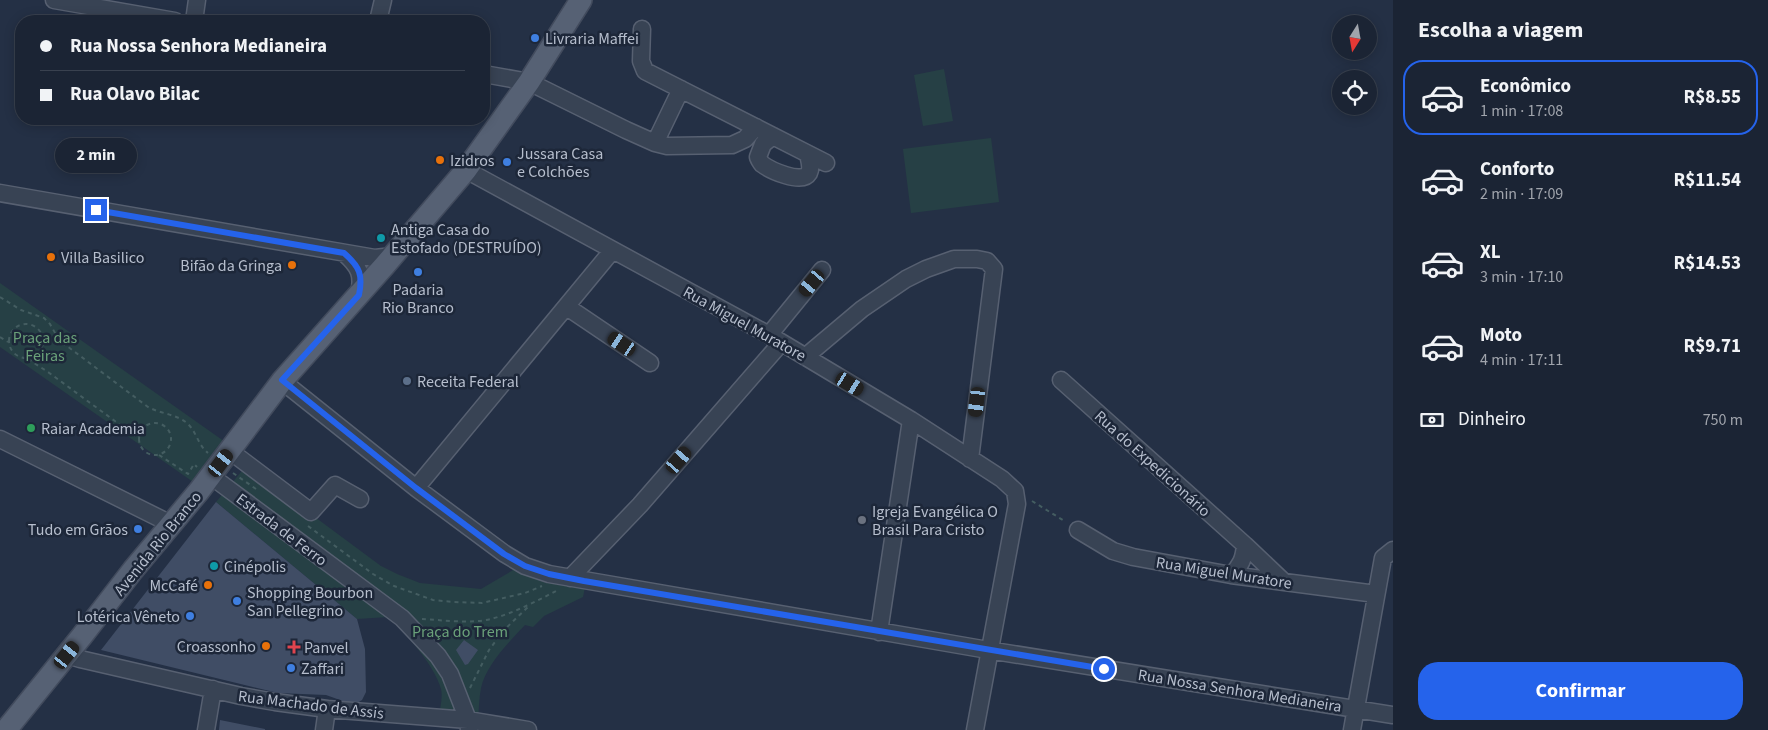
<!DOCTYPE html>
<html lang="pt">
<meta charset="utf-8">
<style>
body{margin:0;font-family:"Source Sans 3",sans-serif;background:#283040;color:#f1f3f6;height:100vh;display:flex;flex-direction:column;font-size:19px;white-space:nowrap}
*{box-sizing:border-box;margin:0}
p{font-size:16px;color:#a0a4ac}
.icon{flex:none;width:28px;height:28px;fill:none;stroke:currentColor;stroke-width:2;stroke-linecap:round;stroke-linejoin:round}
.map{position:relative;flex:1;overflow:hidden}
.sheet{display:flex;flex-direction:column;background:#1b2434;width:375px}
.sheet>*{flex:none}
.hud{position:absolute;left:15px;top:15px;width:475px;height:110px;border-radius:20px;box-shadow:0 2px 12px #0003,0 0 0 1px #39414f;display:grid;align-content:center;height:110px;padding:0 25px;background:#1b2434}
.needle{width:32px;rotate:191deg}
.controls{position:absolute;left:1332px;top:15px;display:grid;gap:10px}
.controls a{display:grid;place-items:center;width:45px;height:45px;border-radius:50%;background:#1b2434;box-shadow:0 2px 12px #0003,0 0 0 1px #39414f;font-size:25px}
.end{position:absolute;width:22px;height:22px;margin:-11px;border:6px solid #2563eb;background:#fff;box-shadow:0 0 0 2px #fff}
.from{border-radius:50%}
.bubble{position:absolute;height:35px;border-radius:18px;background:#1b2434;box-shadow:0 2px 12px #0003,0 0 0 1px #39414f;font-size:16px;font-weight:700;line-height:35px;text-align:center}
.car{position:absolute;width:15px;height:30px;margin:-15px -8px;border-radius:6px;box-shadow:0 0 4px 1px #0007;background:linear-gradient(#222 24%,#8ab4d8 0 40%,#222 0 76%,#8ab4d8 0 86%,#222 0)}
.hud b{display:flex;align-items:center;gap:18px;height:48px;font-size:19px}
.hud b+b{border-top:1px solid #39414f}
.hud i{width:12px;height:12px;background:#f1f3f6}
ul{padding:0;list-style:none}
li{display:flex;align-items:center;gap:15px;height:75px;margin:0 10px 8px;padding:0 15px;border:2px solid transparent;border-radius:20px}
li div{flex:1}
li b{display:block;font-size:19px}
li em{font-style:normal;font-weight:700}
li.current{border-color:#2563eb}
li>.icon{width:45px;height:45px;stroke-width:1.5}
h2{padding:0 25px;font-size:22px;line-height:60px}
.pay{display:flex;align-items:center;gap:12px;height:55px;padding:0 25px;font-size:19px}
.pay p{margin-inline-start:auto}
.cta{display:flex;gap:10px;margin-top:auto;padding:10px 25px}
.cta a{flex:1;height:58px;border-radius:20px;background:#2563eb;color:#fff;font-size:20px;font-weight:700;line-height:58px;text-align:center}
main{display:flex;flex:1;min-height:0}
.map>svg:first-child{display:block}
.green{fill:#264045}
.building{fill:#404d65}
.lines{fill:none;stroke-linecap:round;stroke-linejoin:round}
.minor-casing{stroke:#576071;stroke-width:19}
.major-casing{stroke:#424b5d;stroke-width:24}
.path{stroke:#445d61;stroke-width:2;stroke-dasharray:4 4;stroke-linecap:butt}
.minor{stroke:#384354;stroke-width:16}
.major{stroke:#566174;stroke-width:21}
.route{stroke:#2563eb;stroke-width:6}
.shop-dot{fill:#3f7fe0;stroke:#1d2739;stroke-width:2}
.food-dot{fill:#e8710a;stroke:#1d2739;stroke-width:2}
.culture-dot{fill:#0f9aa8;stroke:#1d2739;stroke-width:2}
.service-dot{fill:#5c6f8a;stroke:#1d2739;stroke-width:2}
.leisure-dot{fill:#2e9e5b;stroke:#1d2739;stroke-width:2}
.worship-dot{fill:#6b7280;stroke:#1d2739;stroke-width:2}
.health-dot{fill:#e0444e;stroke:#1d2739;stroke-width:2}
.labels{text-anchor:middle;stroke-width:5;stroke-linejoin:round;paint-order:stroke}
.poi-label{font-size:16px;fill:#b6becd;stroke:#1d2739;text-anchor:start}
.street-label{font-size:16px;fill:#b6becd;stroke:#1d2739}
.park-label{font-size:16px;fill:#6aa179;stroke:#1d2739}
</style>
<main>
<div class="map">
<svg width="1393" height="730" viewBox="0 0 1393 730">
<rect width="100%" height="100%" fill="#243045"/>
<!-- green -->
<path class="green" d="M944,69L953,121L923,126L914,75Z
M991,138L999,202L911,213L903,149Z
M0,283L228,444L196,484L0,347Z
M246,466L381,566L397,574L420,583L481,589L520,566L586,582L583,597L544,616L533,627L525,625C509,642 486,665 481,688C479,698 479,709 478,719L439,716C440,708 443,697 441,689C435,666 406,633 388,617L357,619L216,502Z"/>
<!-- building -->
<path class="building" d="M216,502L357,619L365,649L366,692L362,700L354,705L326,695L278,693L101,650Z
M464,640L478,650L468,664L465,665L456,650Z
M220,720L265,729V730H219Z"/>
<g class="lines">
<defs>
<path id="minor" d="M54,0L175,21
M194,21L197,0
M378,21L383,0
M642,29L641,61L645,71L826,163
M484,74L529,82L626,130L655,143L667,146L732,145L745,139L756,127
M773,136L763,144L758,157C758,158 761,163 762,164C770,170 802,185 809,173C812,167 809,160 808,154
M655,143L681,89
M466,170L769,335L911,420L1002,479L1015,491L1017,504L975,730
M0,193L375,258L393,256
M344,253C360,267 363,275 359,295
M567,307L650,363
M769,335L822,270
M805,357L862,309L906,279L926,269L954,259H977L987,261L994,269L970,459
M1061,380L1245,545L1284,582
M282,381L416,488L505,554L525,566L549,574L988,650L1393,715
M0,439L171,524
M230,451L311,512L335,485L360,499
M211,476L402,618L438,656L450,674L468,720L469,730
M416,488L612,251
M1078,530L1113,551L1133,557L1231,575L1376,594
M1231,575C1241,566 1244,558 1245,545
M570,578L640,505L781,343
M879,632L911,420
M67,655L80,659L241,696L275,702L327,709L468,720L528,730
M206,730L213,689
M324,730L327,709
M1352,730L1383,558L1393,550"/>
<path id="major" d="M6,730L82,636L133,570L199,491L282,381L385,265L466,170L529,82L581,0"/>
</defs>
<!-- minor casing -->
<use href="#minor" class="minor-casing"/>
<!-- major casing -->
<use href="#major" class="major-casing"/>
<!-- path -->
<path class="path" d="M0,297L21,310L44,318L50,324L59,340L148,407C161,414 177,414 188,424C197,433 198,445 208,453
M9 341a17 17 0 1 1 34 0a17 17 0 1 1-34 0Z
M0,337L8,342
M28,359L48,372L138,438
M139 439a16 16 0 1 1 32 0a16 16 0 1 1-32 0Z
M159,455L188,474L194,464L197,467
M233,473L256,489
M1032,501L1066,522
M308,526L373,574L394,586L433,600L454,602L482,603L525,593L542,586
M422,619C441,620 472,624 491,619C514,613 537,601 558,590
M470,688L489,650L504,630L529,606"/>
<!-- minor -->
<use href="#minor" class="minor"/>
<!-- major -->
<use href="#major" class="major"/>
</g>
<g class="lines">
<!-- route -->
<path class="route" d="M96,210L344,253C360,267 363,275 359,295L282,380L416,488L504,554L525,566L549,574L584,581L1104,669"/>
</g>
<!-- markers -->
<g class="shop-dot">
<circle cx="535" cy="38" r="5"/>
<circle cx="507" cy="162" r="5"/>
<circle cx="418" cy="272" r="5"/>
<circle cx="138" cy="529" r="5"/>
<circle cx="237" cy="601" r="5"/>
<circle cx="190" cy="616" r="5"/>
<circle cx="291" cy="668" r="5"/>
</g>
<g class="food-dot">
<circle cx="440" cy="160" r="5"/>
<circle cx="51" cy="257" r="5"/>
<circle cx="292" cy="265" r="5"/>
<circle cx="208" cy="585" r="5"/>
<circle cx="266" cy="646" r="5"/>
</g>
<g class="culture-dot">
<circle cx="381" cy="238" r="5"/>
<circle cx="214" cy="566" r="5"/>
</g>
<circle class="service-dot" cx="407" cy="381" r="5"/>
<circle class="leisure-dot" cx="31" cy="428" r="5"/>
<circle class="worship-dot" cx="862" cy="520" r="5"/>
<path class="health-dot" d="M291.5 639.5h5v5h5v5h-5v5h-5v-5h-5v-5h5z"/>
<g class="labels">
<!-- poi labels -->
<g class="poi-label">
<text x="545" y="44">Livraria Maffei</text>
<text x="517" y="159">Jussara Casa<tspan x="517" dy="18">e Colchões</tspan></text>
<text x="450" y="166">Izidros</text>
<text x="391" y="235">Antiga Casa do<tspan x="391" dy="18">Estofado (DESTRUÍDO)</tspan></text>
<text x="61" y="263">Villa Basilico</text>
<text x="282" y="271" text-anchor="end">Bifão da Gringa</text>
<text x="418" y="295" text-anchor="middle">Padaria<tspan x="418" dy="18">Rio Branco</tspan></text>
<text x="417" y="387">Receita Federal</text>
<text x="41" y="434">Raiar Academia</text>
<text x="872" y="517">Igreja Evangélica O<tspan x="872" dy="18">Brasil Para Cristo</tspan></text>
<text x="128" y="535" text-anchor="end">Tudo em Grãos</text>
<text x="224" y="572">Cinépolis</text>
<text x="198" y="591" text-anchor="end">McCafé</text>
<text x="247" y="598">Shopping Bourbon<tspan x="247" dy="18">San Pellegrino</tspan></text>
<text x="180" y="622" text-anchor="end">Lotérica Vêneto</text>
<text x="256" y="652" text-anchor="end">Croassonho</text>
<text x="304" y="653">Panvel</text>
<text x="301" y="674">Zaffari</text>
</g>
<!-- street labels -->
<g class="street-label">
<text transform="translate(745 323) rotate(29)" y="6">Rua Miguel Muratore</text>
<text transform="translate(1153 463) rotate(42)" y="6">Rua do Expedicionário</text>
<text transform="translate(282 529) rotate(37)" y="6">Estrada de Ferro</text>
<text transform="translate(157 543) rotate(-51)" y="6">Avenida Rio Branco</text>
<text transform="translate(1224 572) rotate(9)" y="6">Rua Miguel Muratore</text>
<text transform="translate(1240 690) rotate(9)" y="6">Rua Nossa Senhora Medianeira</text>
<text transform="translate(311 704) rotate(7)" y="6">Rua Machado de Assis</text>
</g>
<!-- park labels -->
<g class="park-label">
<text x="45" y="343">Praça das<tspan x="45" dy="18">Feiras</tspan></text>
<text x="460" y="637">Praça do Trem</text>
</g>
</g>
</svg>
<div class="controls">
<a><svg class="needle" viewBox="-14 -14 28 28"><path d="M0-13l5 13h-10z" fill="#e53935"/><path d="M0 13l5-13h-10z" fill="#a0a4ac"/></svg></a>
<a><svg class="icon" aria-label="locate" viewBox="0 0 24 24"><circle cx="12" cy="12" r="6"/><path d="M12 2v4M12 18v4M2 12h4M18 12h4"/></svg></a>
</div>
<i class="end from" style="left:1104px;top:669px"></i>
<i class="end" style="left:96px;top:210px"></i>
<div class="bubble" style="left:55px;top:138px;width:82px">2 min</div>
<i class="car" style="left:812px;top:283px;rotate:220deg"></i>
<i class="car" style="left:622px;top:344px;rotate:304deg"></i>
<i class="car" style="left:850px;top:384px;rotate:121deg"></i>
<i class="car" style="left:977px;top:402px;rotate:187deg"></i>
<i class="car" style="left:679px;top:460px;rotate:41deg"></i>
<i class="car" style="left:221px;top:463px;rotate:37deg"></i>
<i class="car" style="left:67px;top:655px;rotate:39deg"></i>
<div class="hud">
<b><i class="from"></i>Rua Nossa Senhora Medianeira</b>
<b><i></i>Rua Olavo Bilac</b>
</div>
</div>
<section class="sheet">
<h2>Escolha a viagem</h2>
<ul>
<li class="current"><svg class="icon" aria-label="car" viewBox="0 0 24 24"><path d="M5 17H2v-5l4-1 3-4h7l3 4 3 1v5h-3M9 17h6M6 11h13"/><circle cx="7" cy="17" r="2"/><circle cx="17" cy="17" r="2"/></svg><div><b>Econômico</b><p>1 min · 17:08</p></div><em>R$8.55</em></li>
<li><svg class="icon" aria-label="car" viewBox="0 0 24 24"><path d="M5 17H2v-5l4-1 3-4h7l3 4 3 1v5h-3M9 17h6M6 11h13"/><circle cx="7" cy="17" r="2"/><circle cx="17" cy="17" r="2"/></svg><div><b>Conforto</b><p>2 min · 17:09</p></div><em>R$11.54</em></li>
<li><svg class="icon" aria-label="car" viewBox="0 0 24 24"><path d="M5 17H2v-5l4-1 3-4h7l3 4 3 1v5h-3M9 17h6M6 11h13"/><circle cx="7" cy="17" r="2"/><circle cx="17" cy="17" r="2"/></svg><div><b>XL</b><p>3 min · 17:10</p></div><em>R$14.53</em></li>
<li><svg class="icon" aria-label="car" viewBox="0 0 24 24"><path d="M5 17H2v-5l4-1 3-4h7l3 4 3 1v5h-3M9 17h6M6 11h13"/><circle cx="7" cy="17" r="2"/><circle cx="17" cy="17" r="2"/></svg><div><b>Moto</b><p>4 min · 17:11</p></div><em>R$9.71</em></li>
</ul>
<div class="pay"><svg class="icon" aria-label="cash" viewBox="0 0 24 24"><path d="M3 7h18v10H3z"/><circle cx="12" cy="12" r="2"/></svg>Dinheiro<p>750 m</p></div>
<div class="cta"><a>Confirmar</a></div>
</section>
</main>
